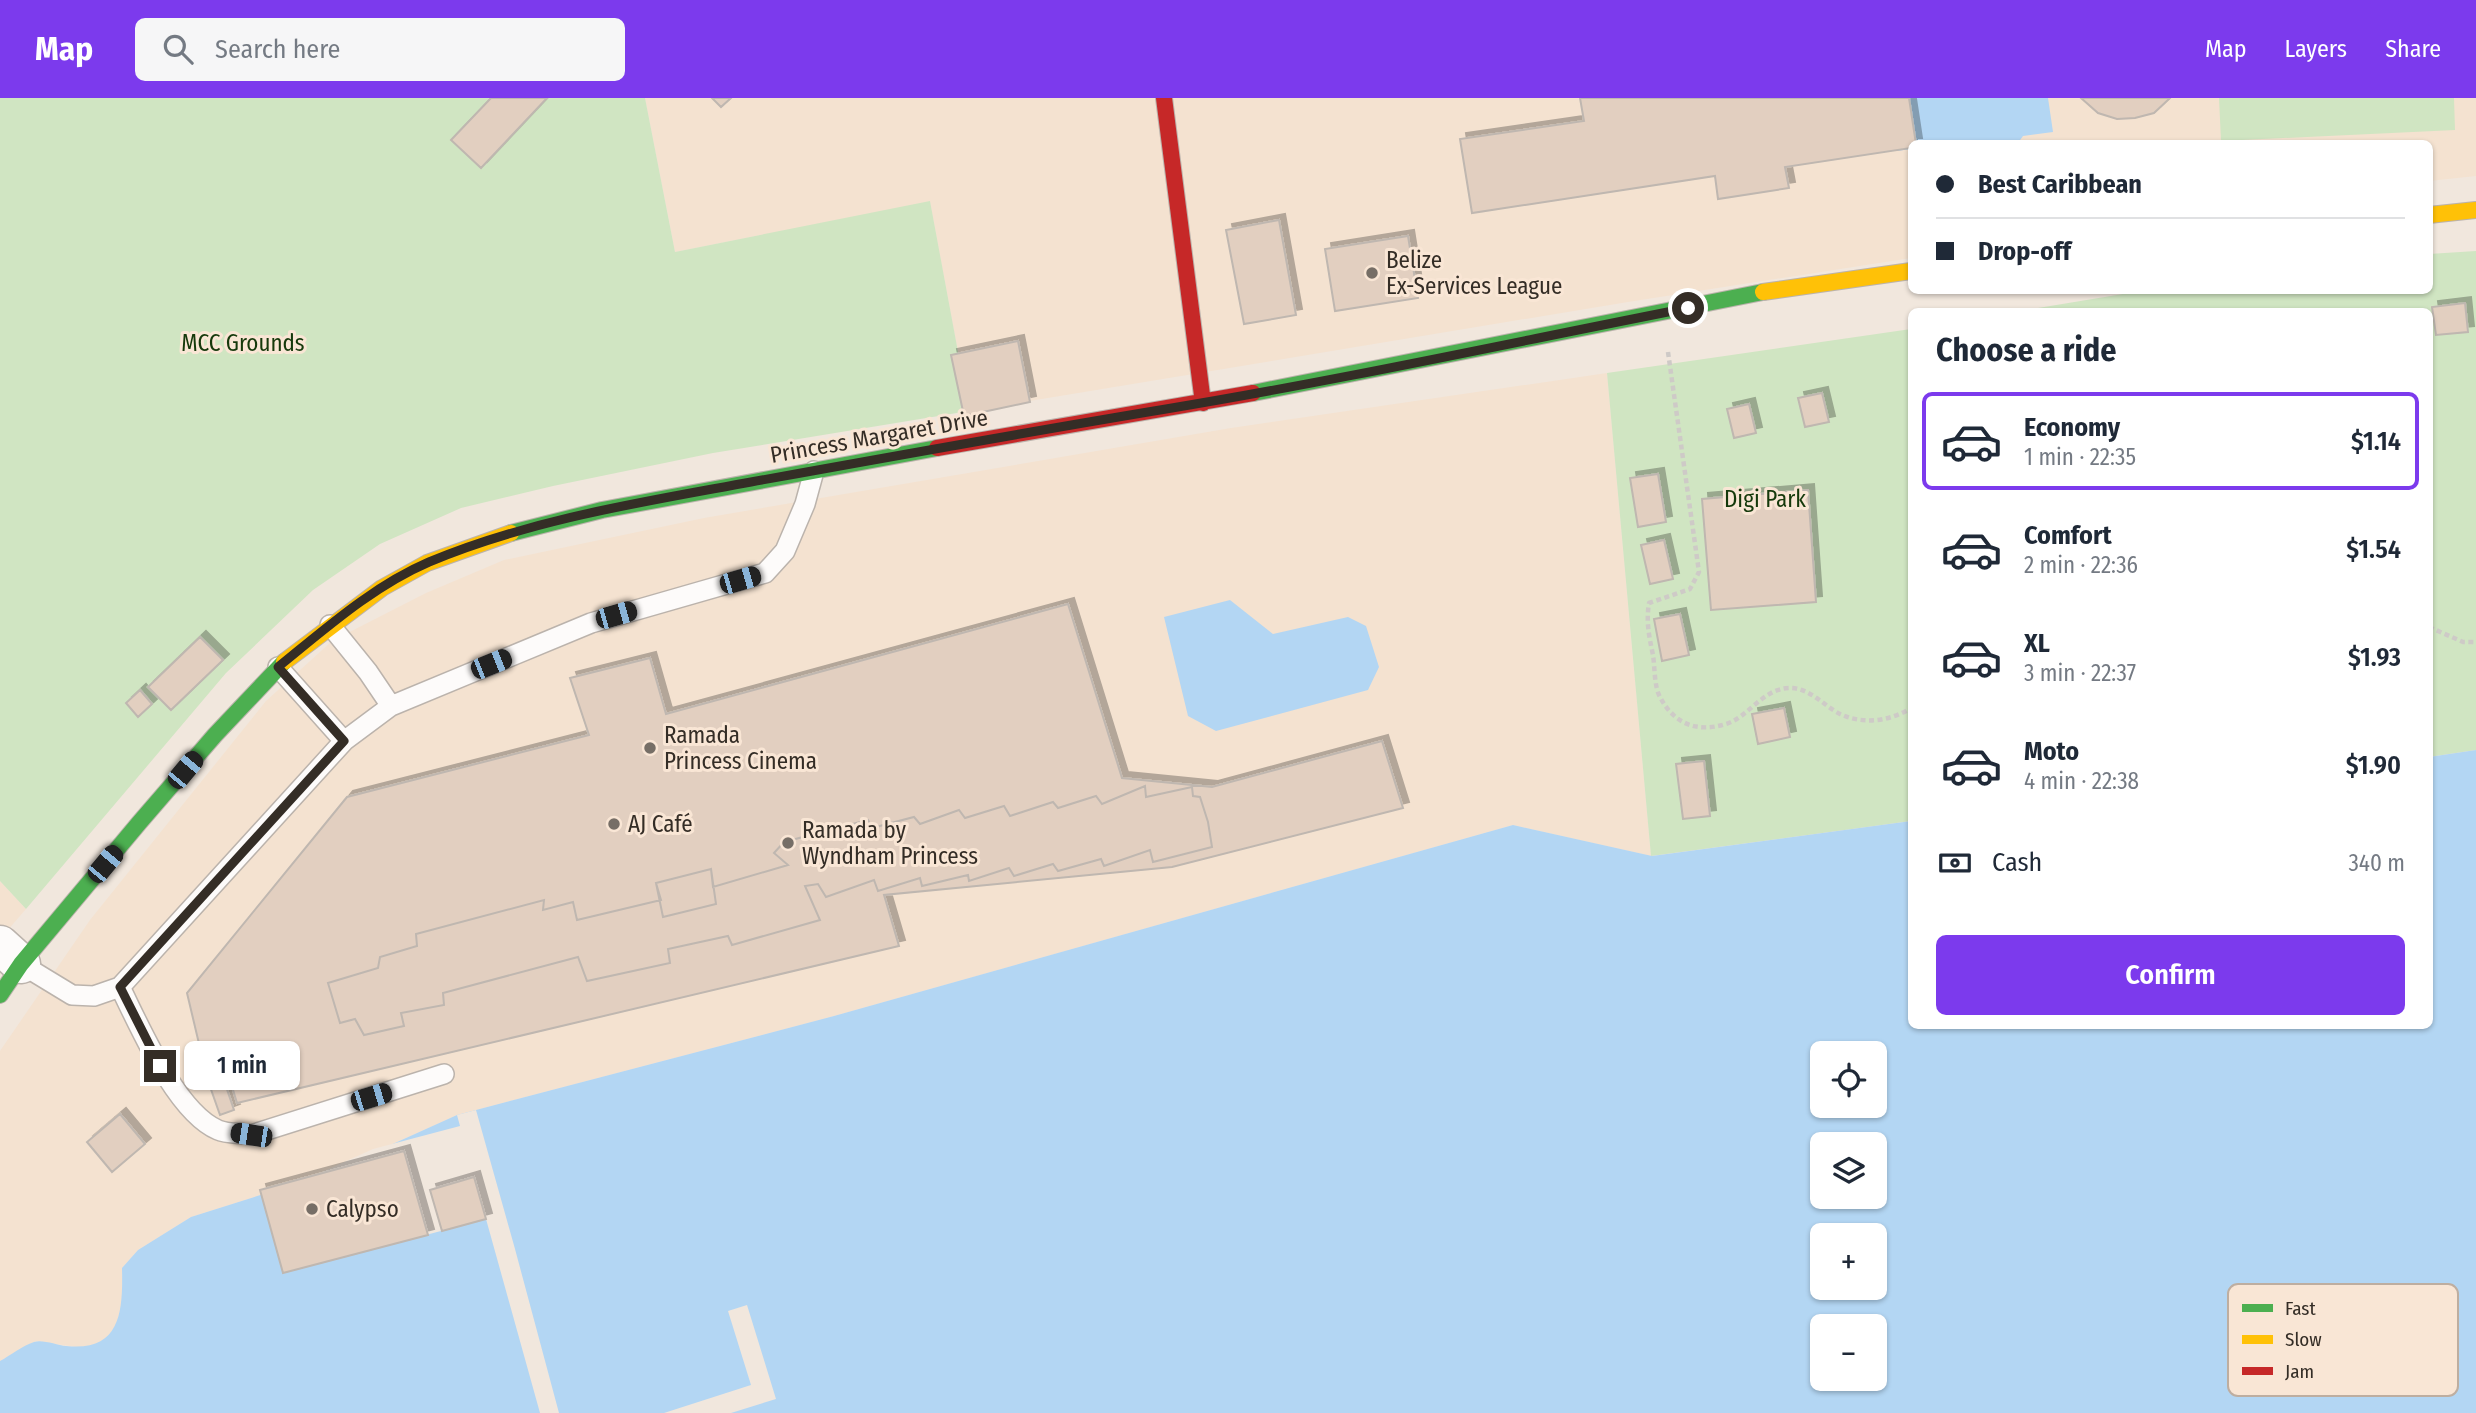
<!DOCTYPE html>
<meta charset="utf-8">
<style>
body{margin:0;font-family:"Fira Sans Condensed",sans-serif;background:#f6f6f7;color:#1f2937;height:100vh;display:flex;flex-direction:column;font-size:26px;white-space:nowrap}
*{box-sizing:border-box;margin:0}
p{font-size:23px;color:#747a83}
.icon{flex:none;width:38px;height:38px;fill:none;stroke:currentColor;stroke-width:2;stroke-linecap:round;stroke-linejoin:round}
.map{position:relative;flex:1;overflow:hidden}
.sheet{position:absolute;left:1908px;top:210px;width:525px;height:721px;display:flex;flex-direction:column;background:#fff;border-radius:10px;box-shadow:0 2px 5px #0004}
.sheet>*{flex:none}
.top-card{position:absolute;left:1908px;top:42px;width:525px;height:154px;border-radius:10px;box-shadow:0 2px 5px #0004;display:grid;align-content:center;height:154px;padding:0 28px;background:#fff}
.tools{position:absolute;left:1810px;top:943px;display:grid;gap:14px}
.tools a{display:grid;place-items:center;width:77px;height:77px;border-radius:10px;background:#fff;box-shadow:0 2px 5px #0004;font-size:35px}
.end{position:absolute;width:32px;height:32px;margin:-16px;border:9px solid #342d26;background:#fff;box-shadow:0 0 0 4px #fff}
.from{border-radius:50%}
.bubble{position:absolute;height:49px;border-radius:10px;background:#fff;box-shadow:0 2px 5px #0004;font-size:23px;font-weight:600;line-height:49px;text-align:center}
.car{position:absolute;width:21px;height:42px;margin:-21px -10px;border-radius:9px;box-shadow:0 0 5px 2px #0007;background:linear-gradient(#222 24%,#8ab4d8 0 40%,#222 0 76%,#8ab4d8 0 86%,#222 0)}
.top-card b{display:flex;align-items:center;gap:24px;height:66px;font-size:26px}
.top-card b+b{border-top:2px solid #e0e1e3}
.top-card i{width:18px;height:18px;background:#1f2937}
ul{padding:0;list-style:none}
li{display:flex;align-items:center;gap:21px;height:98px;margin:0 14px 10px;padding:0 14px;border:4px solid transparent;border-radius:10px}
li div{flex:1}
li b{display:block;font-size:26px}
li em{font-style:normal;font-weight:600}
li.current{border-color:#7c3aed}
li>.icon{width:63px;height:63px;stroke-width:1.5}
h2{padding:0 28px;font-size:32px;line-height:84px}
.pay{display:flex;align-items:center;gap:18px;height:77px;padding:0 28px;font-size:26px}
.pay p{margin-inline-start:auto}
.cta{display:flex;gap:14px;margin-top:auto;padding:14px 28px}
.cta a{flex:1;height:80px;border-radius:10px;background:#7c3aed;color:#fff;font-size:28px;font-weight:600;line-height:80px;text-align:center}
header{display:flex;align-items:center;gap:42px;box-sizing:border-box;height:98px;padding:0 35px;background:#7c3aed;color:#fff}
header strong{font-size:33px}
nav{display:flex;gap:38px;margin-inline-start:auto;font-size:24px}
.search{width:490px;height:63px;background:#f6f6f7;display:flex;align-items:center;gap:18px;box-sizing:border-box;padding:0 24px;border-radius:10px;color:#747a83;font-size:26px}
.map>svg:first-child{display:block}
.built{fill:#f4e2d0}
.green{fill:#d0e5c2}
.water{fill:#b3d6f3;fill-rule:evenodd}
.pier{fill:#f1e7dd}
.building{fill:#e2cfc0;stroke:#bfb7b0;stroke-width:2;filter:url(#shadow)}
.lines{fill:none;stroke-linecap:round;stroke-linejoin:round}
.lane-casing{stroke:#bbb3ac;stroke-width:22}
.street-casing{stroke:#bbb3ac;stroke-width:41}
.fast-casing{stroke:#bbb3ac;stroke-width:18}
.slow-casing{stroke:#bbb3ac;stroke-width:18}
.jam-casing{stroke:#bbb3ac;stroke-width:18}
.path{stroke:#cecac7;stroke-width:4.5;stroke-dasharray:5 3.5;stroke-linecap:butt}
.lane{stroke:#fdfbfa;stroke-width:19}
.street{stroke:#fdfbfa;stroke-width:38}
.fast{stroke:#4caf50;stroke-width:16}
.slow{stroke:#ffc107;stroke-width:16}
.jam{stroke:#c62828;stroke-width:16}
.route{stroke:#342d26;stroke-width:9}
.poi-dot{fill:#766e66;stroke:#f9e6d5;stroke-width:2.5}
.labels{text-anchor:middle;stroke-width:6;stroke-linejoin:round;paint-order:stroke}
.poi-label{font-size:23px;fill:#342d26;stroke:#f9e6d5;text-anchor:start}
.park-label{font-size:23px;fill:#15390b;stroke:#f9e6d5}
.street-label{font-size:23px;fill:#342d26;stroke:#f9e6d5}
.key{fill:#f9e6d5;stroke:#beaea0;stroke-width:2}
.key-label{font-size:19px;fill:#342d26}
</style>
<header>
<strong>Map</strong>
<div class="search"><svg class="icon" aria-label="search" viewBox="0 0 24 24"><circle cx="10" cy="10" r="6"/><path d="M15 15l6 6"/></svg>Search here</div>
<nav><a>Map</a><a>Layers</a><a>Share</a></nav>
</header>
<div class="map">
<svg width="2476" height="1315" viewBox="0 0 2476 1315">
<defs>
<filter id="shadow"><feDropShadow dx="6" dy="-6" stdDeviation="0" flood-color="#0004"/></filter>
</defs>
<rect width="100%" height="100%" fill="#f1e7dd"/>
<!-- built -->
<path class="built" d="M645,0H2476V78L2429,83V46H1911V160L1628,204L969,313L930,104L675,154Z
M1607,275L1651,758L1513,727L834,918L457,1017L324,1077L191,1119L138,1152L122,1170L123,1204L116,1227L106,1241L94,1248L77,1249L36,1243L0,1263V953L90,822L266,603L332,543L426,495L504,462L704,420L1231,330Z
M0,783L26,811L0,841Z"/>
<!-- green -->
<path class="green" d="M0,0H645L675,154L930,103L969,313L713,355L553,388L461,410L380,446L313,492L226,575L26,811L0,783Z
M2219,0H2454L2455,32L2221,43Z
M2476,153V652L2429,659V214H2014L2141,193L2429,192V156Z
M1911,231V723L1651,758L1607,275Z"/>
<!-- water -->
<path class="water" d="M1890,0H2048L2053,34L2023,38L2018,45L1911,46V51L1897,53Z
M1230,502L1273,536L1348,519L1366,528L1379,569L1368,592L1216,633L1188,618L1164,519Z
M2476,652V1315H0V1263C11,1257 22,1248 34,1244C42,1241 57,1247 66,1248C121,1254 123,1213 122,1170L138,1152L191,1119L324,1077L457,1017L834,918L1513,727L1652,758L1911,723V928H2429V659ZM1822,956H1874V1008H1822ZM1822,1046H1874V1099H1822ZM1822,1138H1874V1190H1822ZM1822,1228H1874V1281H1822Z"/>
<!-- pier -->
<path class="pier" d="M476,1012L515,1151L559,1315H540L486,1121L283,1175L261,1094L322,1074L373,1051L460,1028L457,1017Z
M747,1207L776,1301L731,1315H664L751,1287L728,1213Z"/>
<!-- building -->
<path class="building" d="M491,0H547L481,70L451,42Z
M712,0H731L721,9Z
M1580,0H1909L1916,46H1911V50L1785,69L1789,90L1718,101L1715,78L1472,115L1460,41L1584,23Z
M2081,0H2170L2154,15L2135,20L2117,21L2098,15Z
M1279,122L1296,217L1244,226L1226,132Z
M1408,138L1418,200L1335,213L1325,151Z
M2465,205L2468,234L2436,237L2432,209Z
M1018,243L1030,304L964,318L951,257Z
M1822,295L1829,324L1805,329L1798,300Z
M1749,306L1756,335L1734,340L1727,311Z
M1658,376L1666,424L1638,429L1630,380Z
M1808,392L1816,504L1711,512L1702,401Z
M1664,442L1673,481L1650,486L1641,447Z
M1068,506L1122,680L1212,689L1382,643L1403,710L1172,769L884,797L899,848L237,1005L227,972L205,971L187,895L347,699L589,637L570,580L650,560L666,616Z
M1680,516L1689,557L1662,563L1654,521Z
M200,539L223,562L171,612L148,589Z
M140,592L152,606L138,619L126,605Z
M1784,610L1790,639L1758,646L1752,616Z
M1704,663L1710,718L1683,721L1676,666Z
M1145,688L1146,699L1192,689L1193,698L1200,699L1208,724L1212,749L1153,764L1150,752L1104,768L1101,761L1058,773L1053,766L1014,778L1009,770L969,783L968,777L922,788L920,780L878,793L874,782L826,799L818,786L805,788L820,822L732,847L728,838L668,851L670,865L587,883L578,859L443,895L444,907L401,915L404,928L364,937L355,921L340,925L328,885L378,870L380,859L417,848L416,836L544,802L543,812L573,804L577,822L661,802L656,785L711,771L713,789L788,767L774,755L784,744L868,722L872,730L914,719L920,726L959,712L965,720L1004,708L1010,718L1053,704L1058,710L1096,698L1102,706Z
M711,771L716,806L663,819L656,785Z
M221,974L234,1012L220,1017L207,980Z
M120,1016L145,1046L112,1074L87,1044Z
M404,1053L428,1137L283,1175L260,1092Z
M474,1079L486,1121L442,1133L430,1092Z"/>
<g class="lines">
<defs>
<path id="lane" d="M330,527L368,574L391,608
M278,569L344,643
M21,866L72,897L94,898L120,889L344,643L391,608L591,525L765,475L785,453L805,406L814,373
M120,889C140,929 176,1014 218,1032C227,1036 241,1035 251,1037L444,976"/>
<path id="street" d="M0,847L21,866"/>
<path id="fast" d="M1253,295L1763,194
M511,435L602,412L937,350
M0,897L21,866L139,725L215,637L284,564"/>
<path id="slow" d="M2429,117L2476,112
M1763,194L1911,173
M284,564L382,490L427,465L511,435"/>
<path id="jam" d="M1164,0L1203,305
M937,350L1253,295"/>
</defs>
<!-- lane casing -->
<use href="#lane" class="lane-casing"/>
<!-- street casing -->
<use href="#street" class="street-casing"/>
<!-- fast casing -->
<use href="#fast" class="fast-casing"/>
<!-- slow casing -->
<use href="#slow" class="slow-casing"/>
<!-- jam casing -->
<use href="#jam" class="jam-casing"/>
<!-- path -->
<path class="path" d="M1668,254L1699,474L1690,491L1649,505C1646,524 1649,538 1653,557C1655,570 1654,588 1660,599C1674,626 1697,635 1726,626C1749,619 1762,591 1789,590C1809,589 1824,608 1840,616C1863,627 1891,623 1911,610
M2429,529L2463,544H2476"/>
<!-- lane -->
<use href="#lane" class="lane"/>
<!-- street -->
<use href="#street" class="street"/>
<!-- fast -->
<use href="#fast" class="fast"/>
<!-- slow -->
<use href="#slow" class="slow"/>
<!-- jam -->
<use href="#jam" class="jam"/>
</g>
<g class="lines">
<!-- route -->
<path class="route" d="M160,968L120,889L344,643L278,569C325,531 373,488 429,464C532,421 643,404 751,384C889,359 1027,334 1166,311C1341,282 1515,244 1688,210"/>
</g>
<!-- markers -->
<g class="poi-dot">
<circle cx="1372" cy="175" r="7"/>
<circle cx="650" cy="650" r="7"/>
<circle cx="614" cy="726" r="7"/>
<circle cx="788" cy="745" r="7"/>
<circle cx="312" cy="1111" r="7"/>
</g>
<g class="labels">
<!-- poi labels -->
<g class="poi-label">
<text x="1386" y="170">Belize<tspan x="1386" dy="26">Ex-Services League</tspan></text>
<text x="664" y="645">Ramada<tspan x="664" dy="26">Princess Cinema</tspan></text>
<text x="628" y="734">AJ Café</text>
<text x="802" y="740">Ramada by<tspan x="802" dy="26">Wyndham Princess</tspan></text>
<text x="326" y="1119">Calypso</text>
</g>
<!-- park labels -->
<g class="park-label">
<text x="243" y="253">MCC Grounds</text>
<text x="1765" y="409">Digi Park</text>
</g>
<!-- street labels -->
<g class="street-label">
<text transform="translate(879 338) rotate(-10)" y="8">Princess Margaret Drive</text>
</g>
</g>
<!-- legend -->
<rect x="2228" y="1186" width="230" height="112" rx="10" class="key"/>
<rect x="2242" y="1206" width="31" height="8" fill="#4caf50"/>
<rect x="2242" y="1237" width="31" height="9" fill="#ffc107"/>
<rect x="2242" y="1269" width="31" height="8" fill="#c62828"/>
<g class="key-label">
<text x="2285" y="1217">Fast</text>
<text x="2285" y="1248">Slow</text>
<text x="2285" y="1280">Jam</text>
</g>
</svg>
<div class="tools">
<a><svg class="icon" aria-label="locate" viewBox="0 0 24 24"><circle cx="12" cy="12" r="6"/><path d="M12 2v4M12 18v4M2 12h4M18 12h4"/></svg></a>
<a><svg class="icon" aria-label="layers" viewBox="0 0 24 24"><path d="M12 4l9 5-9 5-9-5zM3 14l9 5 9-5"/></svg></a>
<a>+</a>
<a>−</a>
</div>
<i class="end from" style="left:1688px;top:210px"></i>
<i class="end" style="left:160px;top:968px"></i>
<div class="bubble" style="left:184px;top:943px;width:116px">1 min</div>
<i class="car" style="left:740px;top:482px;rotate:74deg"></i>
<i class="car" style="left:616px;top:517px;rotate:74deg"></i>
<i class="car" style="left:491px;top:566px;rotate:68deg"></i>
<i class="car" style="left:185px;top:672px;rotate:40deg"></i>
<i class="car" style="left:105px;top:766px;rotate:40deg"></i>
<i class="car" style="left:371px;top:999px;rotate:73deg"></i>
<i class="car" style="left:251px;top:1037px;rotate:279deg"></i>
<div class="top-card">
<b><i class="from"></i>Best Caribbean</b>
<b><i></i>Drop-off</b>
</div>
<section class="sheet">
<h2>Choose a ride</h2>
<ul>
<li class="current"><svg class="icon" aria-label="car" viewBox="0 0 24 24"><path d="M5 17H2v-5l4-1 3-4h7l3 4 3 1v5h-3M9 17h6M6 11h13"/><circle cx="7" cy="17" r="2"/><circle cx="17" cy="17" r="2"/></svg><div><b>Economy</b><p>1 min · 22:35</p></div><em>$1.14</em></li>
<li><svg class="icon" aria-label="car" viewBox="0 0 24 24"><path d="M5 17H2v-5l4-1 3-4h7l3 4 3 1v5h-3M9 17h6M6 11h13"/><circle cx="7" cy="17" r="2"/><circle cx="17" cy="17" r="2"/></svg><div><b>Comfort</b><p>2 min · 22:36</p></div><em>$1.54</em></li>
<li><svg class="icon" aria-label="car" viewBox="0 0 24 24"><path d="M5 17H2v-5l4-1 3-4h7l3 4 3 1v5h-3M9 17h6M6 11h13"/><circle cx="7" cy="17" r="2"/><circle cx="17" cy="17" r="2"/></svg><div><b>XL</b><p>3 min · 22:37</p></div><em>$1.93</em></li>
<li><svg class="icon" aria-label="car" viewBox="0 0 24 24"><path d="M5 17H2v-5l4-1 3-4h7l3 4 3 1v5h-3M9 17h6M6 11h13"/><circle cx="7" cy="17" r="2"/><circle cx="17" cy="17" r="2"/></svg><div><b>Moto</b><p>4 min · 22:38</p></div><em>$1.90</em></li>
</ul>
<div class="pay"><svg class="icon" aria-label="cash" viewBox="0 0 24 24"><path d="M3 7h18v10H3z"/><circle cx="12" cy="12" r="2"/></svg>Cash<p>340 m</p></div>
<div class="cta"><a>Confirm</a></div>
</section>
</div>
